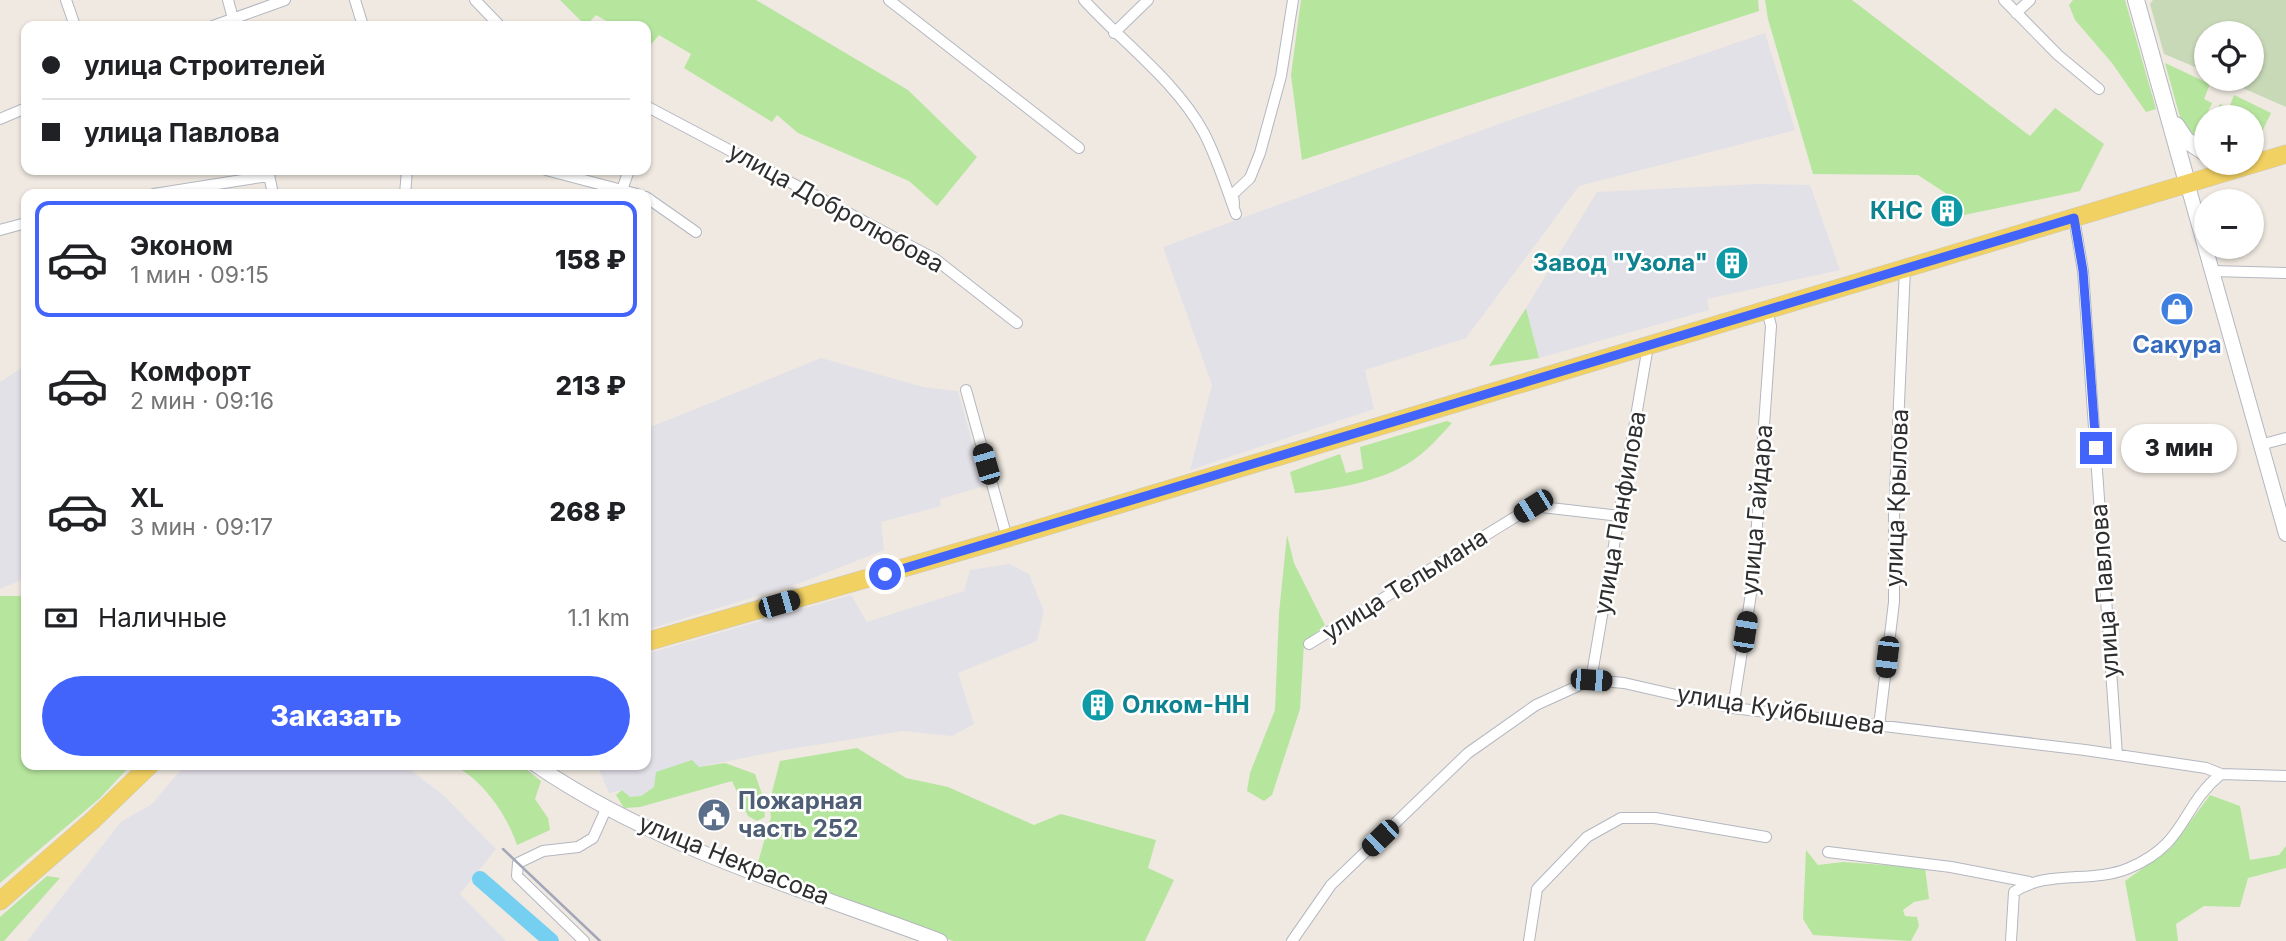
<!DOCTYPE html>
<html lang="ru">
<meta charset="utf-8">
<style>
body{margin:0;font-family:Inter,sans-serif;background:#f2f2f2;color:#202124;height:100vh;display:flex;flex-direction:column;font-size:26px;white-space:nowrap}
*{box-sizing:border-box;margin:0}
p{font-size:23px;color:#757577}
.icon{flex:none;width:38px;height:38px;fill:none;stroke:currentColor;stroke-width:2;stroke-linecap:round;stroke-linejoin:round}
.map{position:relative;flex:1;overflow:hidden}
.sheet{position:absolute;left:21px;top:189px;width:630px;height:581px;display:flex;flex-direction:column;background:#fff;border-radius:14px;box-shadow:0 2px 5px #0004}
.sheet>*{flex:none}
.banner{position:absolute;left:21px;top:21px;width:630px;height:154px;border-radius:14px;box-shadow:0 2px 5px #0004;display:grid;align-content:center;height:154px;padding:0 21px;background:#fff}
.fabs{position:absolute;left:2194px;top:21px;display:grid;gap:14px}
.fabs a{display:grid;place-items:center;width:70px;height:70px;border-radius:50%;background:#fff;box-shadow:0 2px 5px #0004;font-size:35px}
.end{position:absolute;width:32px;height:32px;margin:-16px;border:9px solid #4264fb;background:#fff;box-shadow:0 0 0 4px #fff}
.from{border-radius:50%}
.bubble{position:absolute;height:49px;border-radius:24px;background:#fff;box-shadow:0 2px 5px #0004;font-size:23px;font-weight:800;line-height:49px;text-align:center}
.car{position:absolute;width:21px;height:42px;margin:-21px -10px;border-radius:9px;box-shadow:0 0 5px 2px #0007;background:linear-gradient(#222 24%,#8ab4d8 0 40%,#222 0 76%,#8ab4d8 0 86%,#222 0)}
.banner b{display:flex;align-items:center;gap:24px;height:66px;font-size:26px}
.banner b+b{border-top:2px solid #e0e0e0}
.banner i{width:18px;height:18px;background:#202124}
ul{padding:12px 0 0;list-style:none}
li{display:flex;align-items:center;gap:21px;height:116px;margin:0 14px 10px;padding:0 7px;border:4px solid transparent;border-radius:14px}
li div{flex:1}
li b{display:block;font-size:26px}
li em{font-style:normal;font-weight:800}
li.active{border-color:#4264fb}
li>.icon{width:63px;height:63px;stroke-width:1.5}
.pay{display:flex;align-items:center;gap:18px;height:77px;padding:0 21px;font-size:26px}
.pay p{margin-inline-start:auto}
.primary-button{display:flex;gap:14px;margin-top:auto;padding:14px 21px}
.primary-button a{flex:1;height:80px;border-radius:42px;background:#4264fb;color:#fff;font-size:28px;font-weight:800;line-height:80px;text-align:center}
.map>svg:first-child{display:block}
.industrial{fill:#e3e1e8}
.green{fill:#b6e59e}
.cemetery{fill:#c8d9b8}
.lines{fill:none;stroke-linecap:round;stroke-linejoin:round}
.river{stroke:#75cff0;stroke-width:16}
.minor-casing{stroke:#b4b7c1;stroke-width:12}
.tertiary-casing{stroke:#b4b7c1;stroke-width:16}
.secondary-casing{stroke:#b4b7c1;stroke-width:18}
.primary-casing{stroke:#c9c9c9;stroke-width:19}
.minor{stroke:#fff;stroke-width:10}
.tertiary{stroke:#fff;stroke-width:14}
.secondary{stroke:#fff;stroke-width:16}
.primary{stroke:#f2d163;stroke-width:18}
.rail{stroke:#a3a6b8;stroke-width:2.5}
.route{stroke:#4264fb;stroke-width:9}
.labels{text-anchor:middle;stroke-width:5;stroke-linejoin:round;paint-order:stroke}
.street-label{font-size:24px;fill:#2e2e2e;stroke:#fff}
.culture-label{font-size:24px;font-weight:bold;fill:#0d838f;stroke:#fff;text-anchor:end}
.shop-label{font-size:24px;font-weight:bold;fill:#366cbe;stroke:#fff}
.service-label{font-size:24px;font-weight:bold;fill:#4e5e75;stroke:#fff;text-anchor:start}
</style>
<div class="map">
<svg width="2286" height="941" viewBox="0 0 2286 941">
<rect width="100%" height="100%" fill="#efe9e1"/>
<!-- industrial -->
<path class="industrial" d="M1765,33L1795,130L1579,186L1466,338L1365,370L1374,409L1190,470L1212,385L1163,247L1499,124Z
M1757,184L1810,185L1840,270L1707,299L1709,310L1539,358L1526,308L1597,192Z
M821,358L923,387L958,391L984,486L940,499L941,506L881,522L884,550L800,583L646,630V429Z
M26,365V578L0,589V382Z
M1009,564L1029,574L1044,611L1037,641L958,673L974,724L952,736L903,731L778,751L699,767L641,796L630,797L622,790L609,793L597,765H646V654L851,595L867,622L964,591L970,570Z
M185,765H404L443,795L496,849L460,894L506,941H27L121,822L152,804Z"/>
<!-- green -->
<path class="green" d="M560,0H756L908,90L977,157L937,206L909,181L798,133L777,115L772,122L684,68L691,54L659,35L649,47L646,45V26H615L596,15L586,26Z
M1301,0H1758L1759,11L1302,160L1291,75Z
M1765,0H1852L2030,136L2055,108L2104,144L2080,191L1964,215L1950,196L1918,175L1813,174L1768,19Z
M2073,0H2125L2156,109L2146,112L2112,63L2075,20L2069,5Z
M2165,63L2210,84L2204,99L2212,103L2196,138L2182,124Z
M2234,95L2271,113L2256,144L2252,145V117H2213L2220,104L2229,108Z
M1526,308L1539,358L1489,366Z
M1447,421L1452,423C1440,436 1427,451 1412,461C1381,482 1332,490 1295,493L1290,472L1340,454L1346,473L1363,469L1360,447Z
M1287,535L1294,563L1325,625L1304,643L1300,709L1272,795L1264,801L1247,791L1250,773L1275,710L1279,613Z
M0,596H26V765H131L100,798L0,883Z
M857,748L906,778L948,787L1034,825L1061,814L1156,840L1148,868L1174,880L1145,941H953L757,866L771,817L769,804L780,761Z
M692,760L699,767L725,763L755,774L763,797L765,817L757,821L748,816L732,781L640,807L624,808L616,795L622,790L630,797L641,796L654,787L656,772Z
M454,765H521L541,781L535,799L548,818L550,830L517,845C506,813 484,782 454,765Z
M2210,795L2240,806L2250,860L2279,855L2286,846V868L2248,878L2240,907L2204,906L2176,924L2178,941H2136L2125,881L2171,848Z
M1806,850L1818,865L1843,862L1925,868L1929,899L1914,902L1903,910L1905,916L1917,917L1919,926L1911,941L1813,935L1803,919Z
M47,876L60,878L4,941H0V917Z"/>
<!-- cemetery -->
<path class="cemetery" d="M2153,0H2286V107L2222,79H2252V33H2207V72L2164,54L2150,4Z"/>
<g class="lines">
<!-- river -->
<path class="river" d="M480,879L551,941"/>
<defs>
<path id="minor" d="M66,0L75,26
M228,0L235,26
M355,0L363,26
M475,0L500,26
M889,0L1079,148
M1084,0C1123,43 1176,81 1204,133C1217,158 1226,187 1236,214
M2004,0L2058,55L2099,89
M2016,13L2030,0
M213,26L285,0
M1114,33L1148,0
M646,106L935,259L1017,323
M0,119L26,108
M268,170L273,194
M546,170L637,194
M622,190L629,170
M154,194L268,176
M405,194L407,170
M646,197L696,232
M1234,204L1233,194L1250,178L1260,153L1281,76L1293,0
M2074,218L2083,271L2117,755
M0,230L26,223
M2212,271L2286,273
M966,390L1007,538
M2260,445L2286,438
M1309,644L1533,506L1620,516
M1591,680L1648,346
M1733,708L1753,581L1771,326L1767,310
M1879,726L1894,602V516L1905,268
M1828,852L1951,867L2029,882
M584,941L517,876L518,863L543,851L578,847L593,838L607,807
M1292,941L1331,885L1468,753L1536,705L1591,680L1624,683L1733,708L2085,750L2206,768L2221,774L2286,776
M1529,941L1537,889L1587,837L1621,818H1655L1766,837
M2011,941L2014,892C2048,869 2092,884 2129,868C2187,844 2180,807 2221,774"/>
<path id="tertiary" d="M2188,186L2286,534
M536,765C655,847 805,890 940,941"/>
<path id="secondary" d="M2136,0L2188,186
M2176,125L2186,140L2207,154"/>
<path id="primary" d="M646,642L1007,538L2286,154
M0,901L93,820L150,765"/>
</defs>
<!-- minor casing -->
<use href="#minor" class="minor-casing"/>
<!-- tertiary casing -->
<use href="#tertiary" class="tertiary-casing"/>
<!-- secondary casing -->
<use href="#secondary" class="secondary-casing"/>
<!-- primary casing -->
<use href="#primary" class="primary-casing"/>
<!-- minor -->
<use href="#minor" class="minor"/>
<!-- tertiary -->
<use href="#tertiary" class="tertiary"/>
<!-- secondary -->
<use href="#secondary" class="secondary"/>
<!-- primary -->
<use href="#primary" class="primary"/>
<!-- rail -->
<path class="rail" d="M503,849L600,941"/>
</g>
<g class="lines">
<!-- route -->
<path class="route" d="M885,574L2074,218L2083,271L2096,448"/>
</g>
<!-- icons -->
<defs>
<symbol id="building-disc" viewBox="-11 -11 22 22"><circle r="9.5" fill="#0f9aa8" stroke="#fff"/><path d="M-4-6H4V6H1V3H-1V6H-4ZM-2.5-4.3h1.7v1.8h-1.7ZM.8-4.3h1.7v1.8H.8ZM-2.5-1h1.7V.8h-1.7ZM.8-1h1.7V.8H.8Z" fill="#fff"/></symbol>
<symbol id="shop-disc" viewBox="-11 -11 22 22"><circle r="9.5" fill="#3f7fe0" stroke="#fff"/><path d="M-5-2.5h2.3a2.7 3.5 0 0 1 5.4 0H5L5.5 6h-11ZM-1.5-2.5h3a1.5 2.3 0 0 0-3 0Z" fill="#fff"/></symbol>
<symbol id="civic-disc" viewBox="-11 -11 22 22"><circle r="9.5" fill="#5c6f8a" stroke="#fff"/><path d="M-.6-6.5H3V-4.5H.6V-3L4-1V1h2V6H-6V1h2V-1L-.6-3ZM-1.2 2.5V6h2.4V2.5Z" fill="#fff"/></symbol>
</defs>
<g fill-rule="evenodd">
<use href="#building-disc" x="1928" y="192" width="38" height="38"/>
<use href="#building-disc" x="1713" y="244" width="38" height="38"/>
<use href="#shop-disc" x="2158" y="290" width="38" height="38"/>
<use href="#building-disc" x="1079" y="686" width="38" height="38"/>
<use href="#civic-disc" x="695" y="796" width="38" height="38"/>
</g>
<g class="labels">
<!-- street labels -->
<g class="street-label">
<text transform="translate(836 208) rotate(29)" y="8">улица Добролюбова</text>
<text transform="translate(1897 498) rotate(-88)" y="8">улица Крылова</text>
<text transform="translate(1757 510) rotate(-85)" y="8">улица Гайдара</text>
<text transform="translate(1620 513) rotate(-80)" y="8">улица Панфилова</text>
<text transform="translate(1405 585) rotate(-32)" y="8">улица Тельмана</text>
<text transform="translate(2105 591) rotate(-94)" y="8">улица Павлова</text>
<text transform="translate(1781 710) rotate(9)" y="8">улица Куйбышева</text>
<text transform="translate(734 860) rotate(22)" y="8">улица Некрасова</text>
</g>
<!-- culture labels -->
<g class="culture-label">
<text x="1923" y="219">КНС</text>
<text x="1708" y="271">Завод "Узола"</text>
<text x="1122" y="713" text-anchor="start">Олком-НН</text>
</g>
<!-- shop labels -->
<g class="shop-label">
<text x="2177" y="353">Сакура</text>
</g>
<!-- service labels -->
<g class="service-label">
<text x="738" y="809">Пожарная<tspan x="738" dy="28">часть 252</tspan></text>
</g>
</g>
</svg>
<div class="fabs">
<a><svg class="icon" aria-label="locate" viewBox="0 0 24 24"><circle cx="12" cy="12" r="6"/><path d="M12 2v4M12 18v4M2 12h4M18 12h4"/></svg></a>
<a>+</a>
<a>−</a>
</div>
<i class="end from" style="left:885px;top:574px"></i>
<i class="end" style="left:2096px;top:448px"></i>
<div class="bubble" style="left:2121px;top:424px;width:116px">3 мин</div>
<i class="car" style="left:986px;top:464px;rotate:344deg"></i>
<i class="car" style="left:1533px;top:506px;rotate:238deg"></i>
<i class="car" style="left:779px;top:604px;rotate:74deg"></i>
<i class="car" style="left:1745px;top:632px;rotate:9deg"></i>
<i class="car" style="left:1887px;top:657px;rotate:187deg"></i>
<i class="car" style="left:1591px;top:680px;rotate:94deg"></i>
<i class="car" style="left:1380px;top:838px;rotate:226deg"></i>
<div class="banner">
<b><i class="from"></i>улица Строителей</b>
<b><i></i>улица Павлова</b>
</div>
<section class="sheet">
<ul>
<li class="active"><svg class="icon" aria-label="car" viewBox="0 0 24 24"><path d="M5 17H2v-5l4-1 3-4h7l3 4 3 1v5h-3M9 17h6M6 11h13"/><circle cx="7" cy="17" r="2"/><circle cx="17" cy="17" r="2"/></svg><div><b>Эконом</b><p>1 мин · 09:15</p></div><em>158 ₽</em></li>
<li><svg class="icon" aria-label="car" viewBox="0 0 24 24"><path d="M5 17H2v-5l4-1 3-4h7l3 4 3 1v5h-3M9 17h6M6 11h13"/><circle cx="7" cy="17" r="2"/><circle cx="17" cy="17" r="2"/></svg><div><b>Комфорт</b><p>2 мин · 09:16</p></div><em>213 ₽</em></li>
<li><svg class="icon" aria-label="car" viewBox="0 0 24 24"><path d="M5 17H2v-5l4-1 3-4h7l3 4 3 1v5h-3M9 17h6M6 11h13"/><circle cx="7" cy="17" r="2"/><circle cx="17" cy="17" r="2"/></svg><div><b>XL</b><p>3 мин · 09:17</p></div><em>268 ₽</em></li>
</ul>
<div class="pay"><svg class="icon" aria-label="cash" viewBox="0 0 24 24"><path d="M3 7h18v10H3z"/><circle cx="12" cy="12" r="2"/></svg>Наличные<p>1.1 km</p></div>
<div class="primary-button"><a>Заказать</a></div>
</section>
</div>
